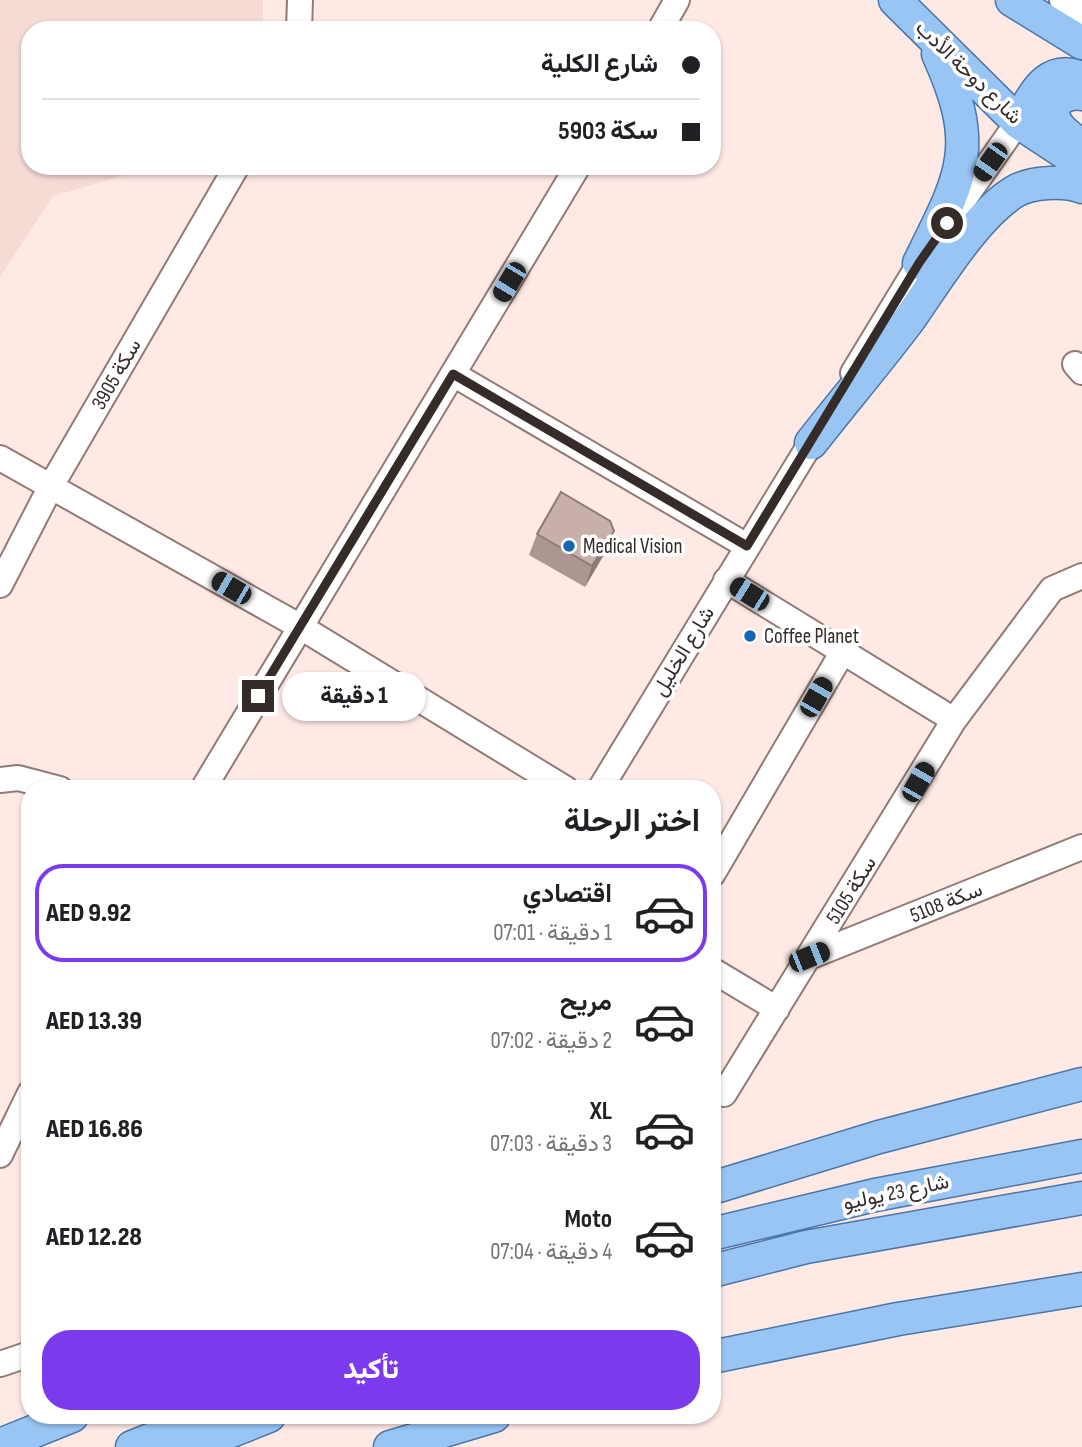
<!DOCTYPE html>
<html lang="ar">
<meta charset="utf-8">
<style>
body{margin:0;font-family:"Sofia Sans Condensed",Vazirmatn,sans-serif;background:#f6f6f6;color:#202124;direction:rtl;height:100vh;display:flex;flex-direction:column;font-size:26px;white-space:nowrap}
*{box-sizing:border-box;margin:0}
p{font-size:23px;color:#757577}
.icon{flex:none;width:38px;height:38px;fill:none;stroke:currentColor;stroke-width:2;stroke-linecap:round;stroke-linejoin:round}
.map{position:relative;flex:1;overflow:hidden;direction:ltr}
.panel{position:absolute;left:21px;top:780px;width:700px;height:644px;display:flex;flex-direction:column;background:#fff;border-radius:28px;box-shadow:0 2px 5px #0004;direction:rtl}
.panel>*{flex:none}
.guide{position:absolute;left:21px;top:21px;width:700px;height:154px;border-radius:28px;box-shadow:0 2px 5px #0004;direction:rtl;display:grid;align-content:center;height:154px;padding:0 21px;background:#fff}
.end{position:absolute;width:32px;height:32px;margin:-16px;border:9px solid #352b29;background:#fff;box-shadow:0 0 0 4px #fff}
.from{border-radius:50%}
.bubble{position:absolute;height:49px;border-radius:24px;background:#fff;box-shadow:0 2px 5px #0004;font-size:23px;font-weight:800;line-height:49px;text-align:center;direction:rtl}
.car{position:absolute;width:21px;height:42px;margin:-21px -10px;border-radius:9px;box-shadow:0 0 5px 2px #0007;background:linear-gradient(#222 24%,#8ab4d8 0 40%,#222 0 76%,#8ab4d8 0 86%,#222 0)}
.guide b{display:flex;align-items:center;gap:24px;height:66px;font-size:26px}
.guide b+b{border-top:2px solid #e0e0e0}
.guide i{width:18px;height:18px;background:#202124}
ul{padding:0;list-style:none}
li{display:flex;align-items:center;gap:21px;height:98px;margin:0 14px 10px;padding:0 7px;border:4px solid transparent;border-radius:28px}
li div{flex:1}
li b{display:block;font-size:26px}
li em{font-style:normal;font-weight:800}
li.selected{border-color:#7c3aed}
li>.icon{width:63px;height:63px;stroke-width:1.5}
h2{padding:0 21px;font-size:32px;line-height:84px}
.action{display:flex;gap:14px;margin-top:auto;padding:14px 21px}
.action a{flex:1;height:80px;border-radius:28px;background:#7c3aed;color:#fff;font-size:28px;font-weight:800;line-height:80px;text-align:center}
.map>svg:first-child{display:block}
.built{fill:#f6dad4}
.lines{fill:none;stroke-linecap:round;stroke-linejoin:round}
.minor-casing{stroke:#927a76;stroke-width:28}
.major-casing{stroke:#4a76a8;stroke-width:35}
.minor{stroke:#fff;stroke-width:24}
.major{stroke:#99c5f4;stroke-width:32}
.wall{fill:#ad9692}
.shaded-wall{fill:#8d7a77}
.building{fill:#c9afaa;stroke:#8d7a77;stroke-width:2}
.route{stroke:#352b29;stroke-width:9}
.poi-dot{fill:#1366b4;stroke:#fff;stroke-width:2.5}
.labels{text-anchor:middle;stroke-width:7;stroke-linejoin:round;paint-order:stroke}
.street-label{font-size:21px;fill:#352b29;stroke:#fff}
.poi-label{font-size:21px;fill:#352b29;stroke:#fff;text-anchor:start}
</style>
<div class="map">
<svg width="1082" height="1447" viewBox="0 0 1082 1447">
<rect width="100%" height="100%" fill="#fee9e5"/>
<!-- built -->
<path class="built" d="M0,0H263V25L262,30H30V166H157L53,196L0,277Z"/>
<g class="lines">
<defs>
<path id="minor" d="M1062,0L1082,13
M299,30L300,0
M660,30L677,0
M950,219L1018,122
M1075,364L1082,372
M853,373L929,248
M453,374L747,546
M0,458L299,626L566,789
M726,580L954,720
M0,585L51,486L237,166
M0,780L18,778L60,789
M203,789L578,166
M600,789L820,428
M712,875L842,653
M809,957L1082,847
M712,970L777,1009
M724,1094L954,720L1052,589L1082,576
M0,1155L30,1093
M0,1364L30,1354"/>
<path id="major" d="M895,0L1018,122L1082,164
M1012,0L1082,43
M1082,94C1068,92 1049,99 1054,118C1058,130 1072,139 1082,146
M1018,122C1034,96 1046,63 1082,78
M919,263C962,176 981,148 938,54
M811,443C843,402 877,362 908,321C936,282 974,217 1014,192C1030,182 1064,180 1082,187
M712,1188L879,1137L1082,1084
M712,1234L875,1195L1082,1156
M712,1271L806,1247L1082,1198
M712,1357L898,1319L1082,1289
M0,1445L72,1416
M132,1447L210,1416
M191,1447L269,1416
M390,1447L494,1416"/>
</defs>
<!-- minor casing -->
<use href="#minor" class="minor-casing"/>
<!-- major casing -->
<use href="#major" class="major-casing"/>
<!-- minor -->
<use href="#minor" class="minor"/>
<!-- major -->
<use href="#major" class="major"/>
</g>
<!-- wall -->
<path class="wall" d="M537,534L606,551L585,587L529,555Z"/>
<!-- shaded-wall -->
<path class="shaded-wall" d="M614,531L606,551L585,587L592,566Z"/>
<!-- building -->
<path class="building" d="M561,492L610,521L614,531L592,566L537,534Z"/>
<g class="lines">
<!-- route -->
<path class="route" d="M258,696L453,374L747,546L919,263L947,223"/>
</g>
<!-- markers -->
<g class="poi-dot">
<circle cx="569" cy="546" r="7"/>
<circle cx="750" cy="636" r="7"/>
</g>
<g class="labels">
<!-- street labels -->
<g class="street-label">
<text transform="translate(969 72) rotate(44)" y="7">شارع دوحة الأدب</text>
<text transform="translate(116 374) rotate(-60)" y="7">سكة 3905</text>
<text transform="translate(683 651) rotate(-59)" y="7">شارع الخليل</text>
<text transform="translate(851 890) rotate(-58)" y="7">سكة 5105</text>
<text transform="translate(946 902) rotate(-22)" y="7">سكة 5108</text>
<text transform="translate(896 1192) rotate(-12)" y="7">شارع 23 يوليو</text>
</g>
<!-- poi labels -->
<g class="poi-label">
<text x="583" y="553">Medical Vision</text>
<text x="764" y="643">Coffee Planet</text>
</g>
</g>
</svg>
<i class="end from" style="left:947px;top:223px"></i>
<i class="end" style="left:258px;top:696px"></i>
<div class="bubble" style="left:282px;top:672px;width:144px">1 دقيقة</div>
<i class="car" style="left:990px;top:162px;rotate:215deg"></i>
<i class="car" style="left:509px;top:282px;rotate:211deg"></i>
<i class="car" style="left:231px;top:588px;rotate:300deg"></i>
<i class="car" style="left:749px;top:594px;rotate:302deg"></i>
<i class="car" style="left:816px;top:697px;rotate:30deg"></i>
<i class="car" style="left:918px;top:782px;rotate:30deg"></i>
<i class="car" style="left:809px;top:957px;rotate:68deg"></i>
<div class="guide">
<b><i class="from"></i>شارع الكلية</b>
<b><i></i>سكة 5903</b>
</div>
<section class="panel">
<h2>اختر الرحلة</h2>
<ul>
<li class="selected"><svg class="icon" aria-label="car" viewBox="0 0 24 24"><path d="M5 17H2v-5l4-1 3-4h7l3 4 3 1v5h-3M9 17h6M6 11h13"/><circle cx="7" cy="17" r="2"/><circle cx="17" cy="17" r="2"/></svg><div><b>اقتصادي</b><p>1 دقيقة · 07:01</p></div><em>AED 9.92</em></li>
<li><svg class="icon" aria-label="car" viewBox="0 0 24 24"><path d="M5 17H2v-5l4-1 3-4h7l3 4 3 1v5h-3M9 17h6M6 11h13"/><circle cx="7" cy="17" r="2"/><circle cx="17" cy="17" r="2"/></svg><div><b>مريح</b><p>2 دقيقة · 07:02</p></div><em>AED 13.39</em></li>
<li><svg class="icon" aria-label="car" viewBox="0 0 24 24"><path d="M5 17H2v-5l4-1 3-4h7l3 4 3 1v5h-3M9 17h6M6 11h13"/><circle cx="7" cy="17" r="2"/><circle cx="17" cy="17" r="2"/></svg><div><b>XL</b><p>3 دقيقة · 07:03</p></div><em>AED 16.86</em></li>
<li><svg class="icon" aria-label="car" viewBox="0 0 24 24"><path d="M5 17H2v-5l4-1 3-4h7l3 4 3 1v5h-3M9 17h6M6 11h13"/><circle cx="7" cy="17" r="2"/><circle cx="17" cy="17" r="2"/></svg><div><b>Moto</b><p>4 دقيقة · 07:04</p></div><em>AED 12.28</em></li>
</ul>
<div class="action"><a>تأكيد</a></div>
</section>
</div>
